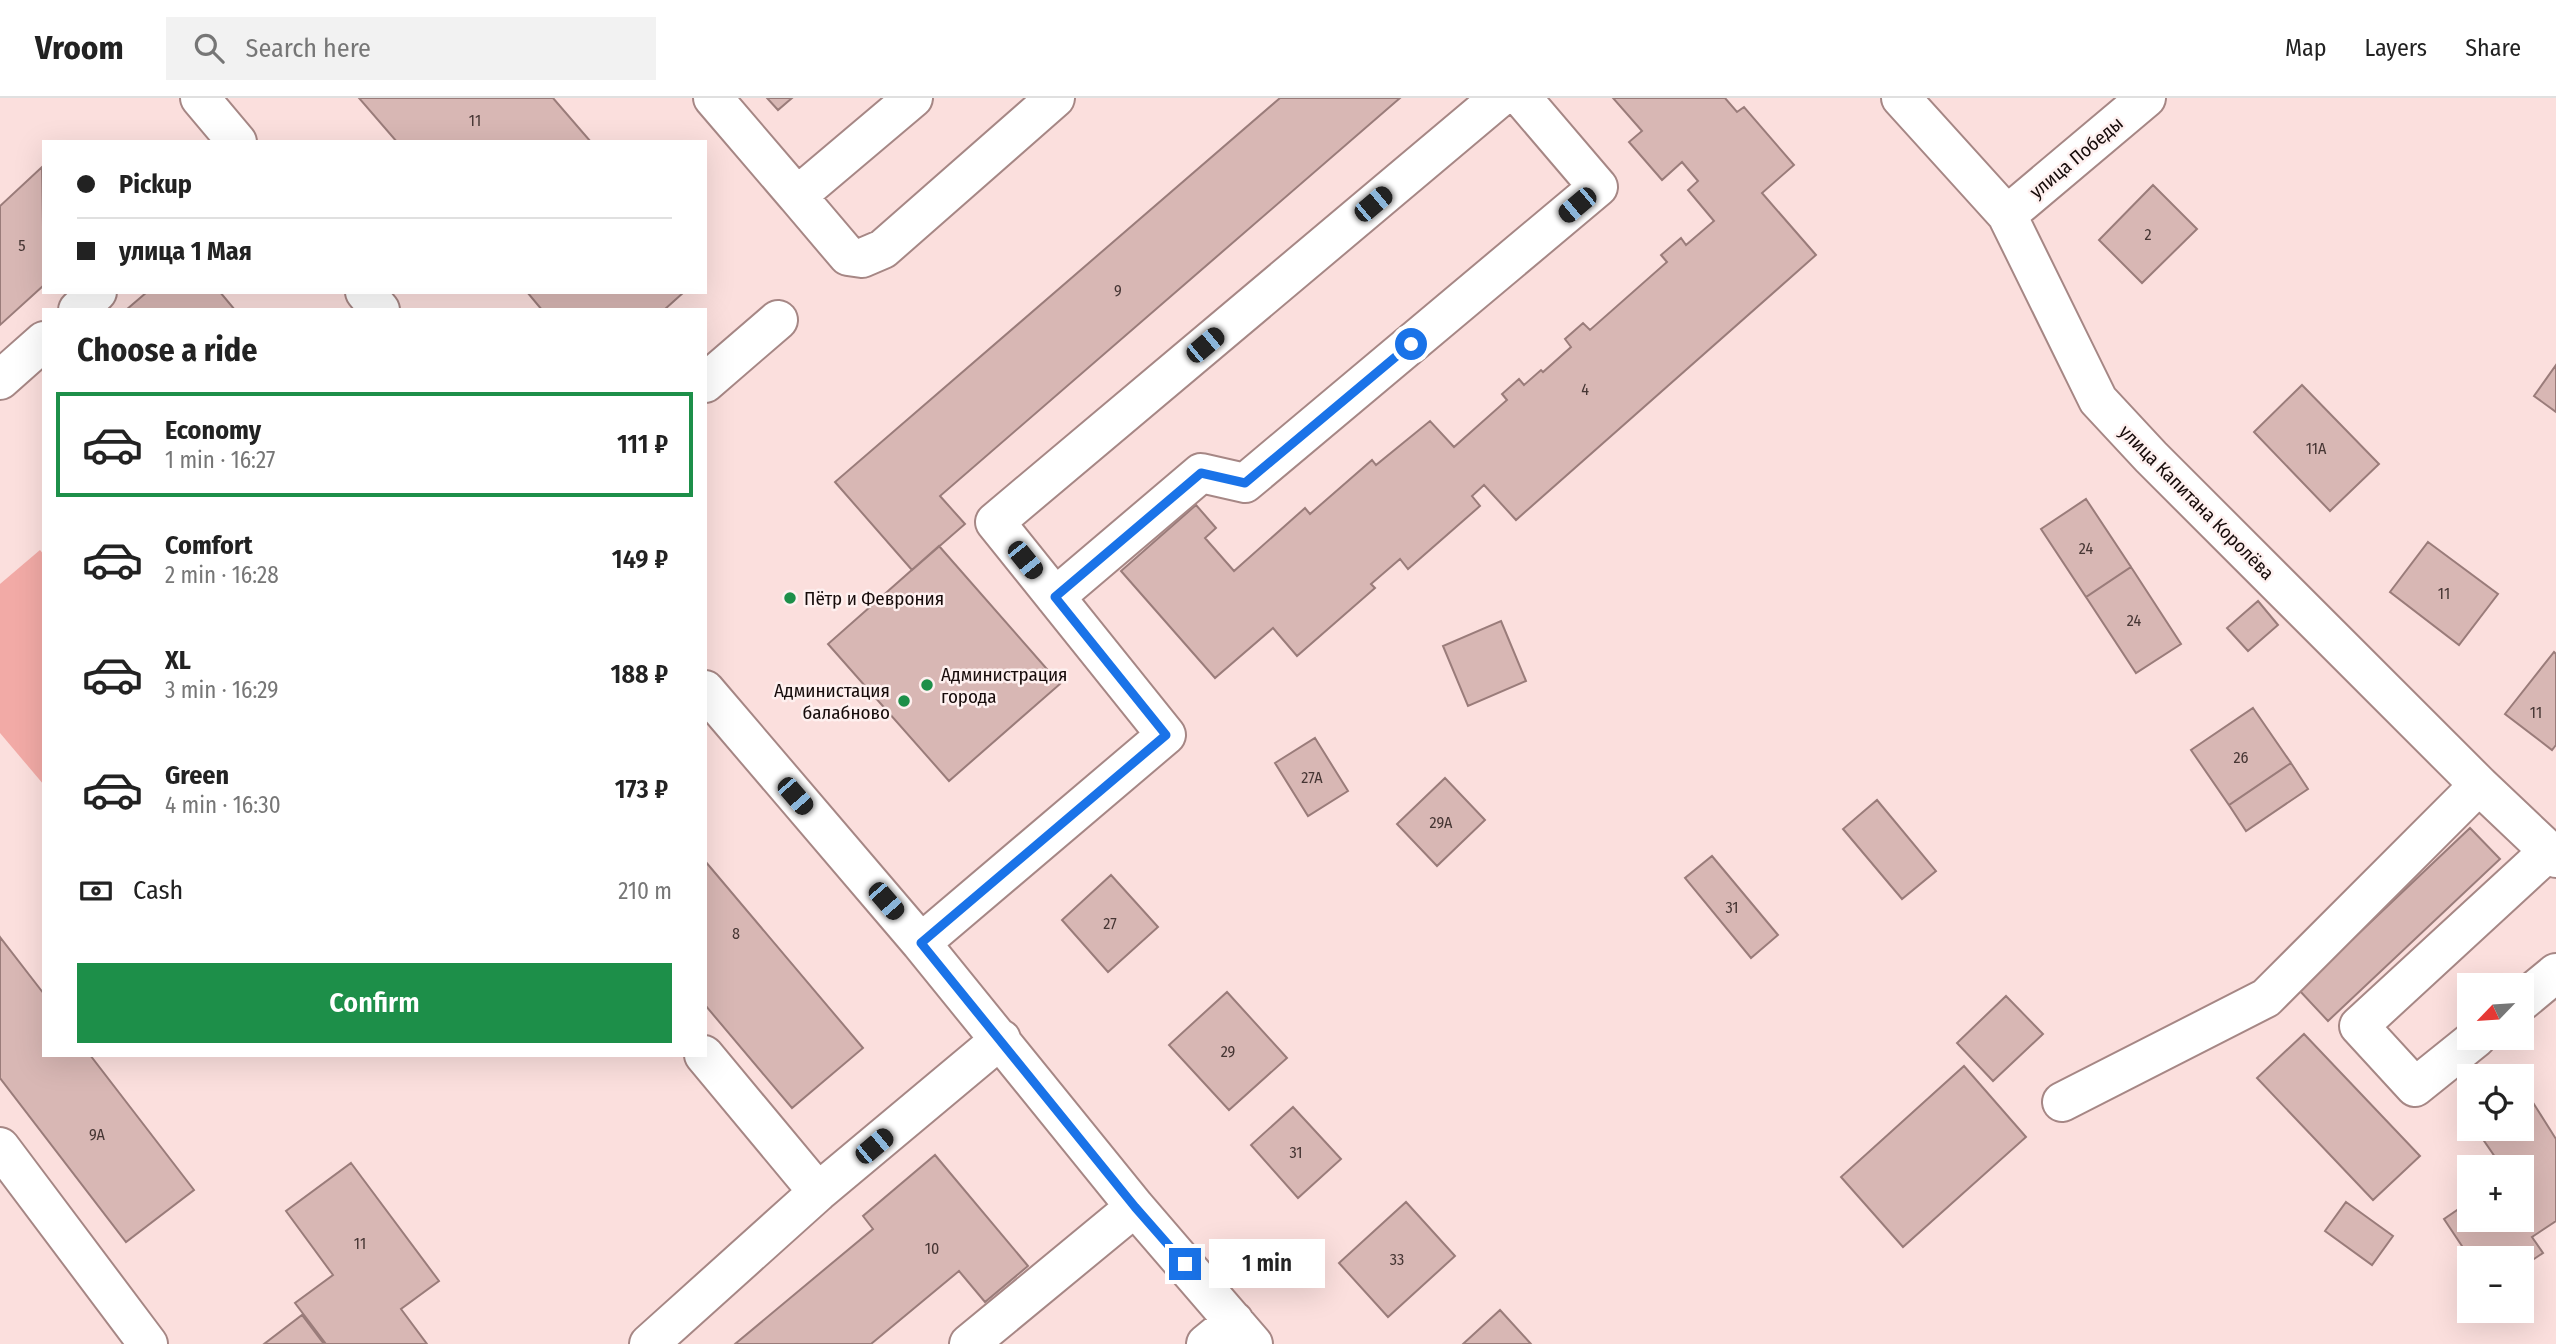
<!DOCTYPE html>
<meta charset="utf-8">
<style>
body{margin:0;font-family:"Fira Sans Condensed",sans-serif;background:#f2f2f2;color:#222;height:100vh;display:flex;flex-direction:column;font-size:26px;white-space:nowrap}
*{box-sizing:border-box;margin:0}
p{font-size:23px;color:#767676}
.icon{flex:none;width:38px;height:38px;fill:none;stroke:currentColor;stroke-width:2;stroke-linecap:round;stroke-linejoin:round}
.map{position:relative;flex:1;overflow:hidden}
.details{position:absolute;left:42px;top:210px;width:665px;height:749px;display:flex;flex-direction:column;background:#fff;border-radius:0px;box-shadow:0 7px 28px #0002}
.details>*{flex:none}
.guide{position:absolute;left:42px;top:42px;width:665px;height:154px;border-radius:0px;box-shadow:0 7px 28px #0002;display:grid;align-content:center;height:154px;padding:0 35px;background:#fff}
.needle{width:46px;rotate:245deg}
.buttons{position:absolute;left:2457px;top:875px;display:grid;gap:14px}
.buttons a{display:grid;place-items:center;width:77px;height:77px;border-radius:0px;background:#fff;box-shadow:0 7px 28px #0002;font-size:35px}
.end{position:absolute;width:32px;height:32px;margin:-16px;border:9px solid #1a73e8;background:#fff;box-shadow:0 0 0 4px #fff}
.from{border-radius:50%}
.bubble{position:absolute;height:49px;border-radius:0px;background:#fff;box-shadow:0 7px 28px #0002;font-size:23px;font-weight:600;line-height:49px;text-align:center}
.car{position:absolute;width:21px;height:42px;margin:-21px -10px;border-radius:9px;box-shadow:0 0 5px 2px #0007;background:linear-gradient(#222 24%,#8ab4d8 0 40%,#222 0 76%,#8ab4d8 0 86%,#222 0)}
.guide b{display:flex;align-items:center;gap:24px;height:66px;font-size:26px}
.guide b+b{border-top:2px solid #e0e0e0}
.guide i{width:18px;height:18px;background:#222}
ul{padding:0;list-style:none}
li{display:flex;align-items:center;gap:21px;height:105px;margin:0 14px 10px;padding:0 21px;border:4px solid transparent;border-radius:0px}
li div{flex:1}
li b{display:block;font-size:26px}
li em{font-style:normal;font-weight:600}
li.selected{border-color:#1d8f49}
li>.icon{width:63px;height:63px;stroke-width:1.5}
h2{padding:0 35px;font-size:32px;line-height:84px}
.pay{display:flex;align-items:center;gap:18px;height:77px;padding:0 35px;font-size:26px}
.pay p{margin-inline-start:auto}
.primary-button{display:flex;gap:14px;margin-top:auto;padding:14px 35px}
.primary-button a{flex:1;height:80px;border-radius:0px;background:#1d8f49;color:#fff;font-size:28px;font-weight:600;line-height:80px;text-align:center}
header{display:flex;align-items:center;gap:42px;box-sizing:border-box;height:98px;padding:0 35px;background:#fff;border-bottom:2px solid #e0e0e0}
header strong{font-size:33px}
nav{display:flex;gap:38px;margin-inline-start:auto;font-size:24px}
.search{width:490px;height:63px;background:#f2f2f2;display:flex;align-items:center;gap:18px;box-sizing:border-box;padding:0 24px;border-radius:0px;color:#767676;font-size:26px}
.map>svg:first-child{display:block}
.green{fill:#f2aaa6}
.building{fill:#d8b7b4;stroke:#9a7c7a;stroke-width:2}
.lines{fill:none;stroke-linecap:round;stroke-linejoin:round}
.minor-casing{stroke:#a68785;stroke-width:42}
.minor{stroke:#fff;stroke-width:38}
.route{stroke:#1a73e8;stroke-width:9}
.poi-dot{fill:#1d8f49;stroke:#fef0ef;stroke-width:2.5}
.labels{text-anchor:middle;stroke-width:5;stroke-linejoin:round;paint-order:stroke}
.number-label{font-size:16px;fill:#463634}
.street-label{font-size:19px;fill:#160b0a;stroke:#fef0ef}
.poi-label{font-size:19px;fill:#160b0a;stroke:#fef0ef;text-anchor:start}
</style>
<header>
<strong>Vroom</strong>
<div class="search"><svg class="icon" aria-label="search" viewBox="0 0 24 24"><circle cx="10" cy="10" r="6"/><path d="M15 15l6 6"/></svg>Search here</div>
<nav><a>Map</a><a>Layers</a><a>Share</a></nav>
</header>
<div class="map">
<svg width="2556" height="1246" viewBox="0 0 2556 1246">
<rect width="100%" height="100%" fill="#fbdfdd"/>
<!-- green -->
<path class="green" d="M40,452L44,457V687L0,635V486Z"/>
<!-- building -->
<path class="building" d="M359,0H553L591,44H397Z
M767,0H792L778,12Z
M1280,0H1400L940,398L965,426L912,472L835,384Z
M1613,0H1725L1737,14L1744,9L1794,67L1762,95L1816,157L1516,422L1484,387L1472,398L1480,408L1408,471L1400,461L1371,486L1375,490L1297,558L1273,530L1215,580L1121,473L1196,407L1216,430L1205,440L1234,473L1305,410L1310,416L1372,362L1376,367L1430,323L1454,349L1507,302L1502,296L1519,281L1524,287L1541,272L1543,274L1571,249L1565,241L1583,225L1590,232L1667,164L1661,157L1681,140L1686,147L1714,123L1688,92L1698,83L1682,64L1662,82L1629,44L1642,33Z
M42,69L44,187L0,227V108Z
M2153,87L2197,131L2142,185L2099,142Z
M147,194H220L235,212H126Z
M527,194H684L664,212H542Z
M2556,267V314L2534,298Z
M2302,287L2379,366L2330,413L2254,334Z
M2086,401L2131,469L2086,499L2041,431Z
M2428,444L2498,496L2459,547L2390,494Z
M939,448L1060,586L949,683L828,546Z
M2131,469L2181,546L2136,575L2086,499Z
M2258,503L2278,527L2248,553L2227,530Z
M1501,523L1526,583L1468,608L1443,548Z
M2554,554L2556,556V647L2552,652L2505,616Z
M2253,610L2291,665L2229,707L2191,652Z
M1315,640L1348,693L1308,718L1275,665Z
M2291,665L2308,691L2246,733L2229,707Z
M1445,680L1485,722L1437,768L1397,726Z
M1877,702L1936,773L1902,801L1843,731Z
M2470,730L2500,761L2328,923L2299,892Z
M1712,758L1778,837L1751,860L1685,780Z
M705,763L863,950L792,1010L705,907Z
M1111,777L1158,829L1108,874L1062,822Z
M0,839L44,896V957H90L194,1092L126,1144L0,980Z
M1227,894L1287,960L1229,1012L1169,947Z
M2006,898L2043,936L1993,983L1957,945Z
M2304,936L2420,1058L2373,1102L2257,980Z
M1964,968L2026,1039L1903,1149L1841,1079Z
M2532,1003L2556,1041V1123L2532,1139L2543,1155L2522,1169V1160H2470L2444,1121L2469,1104V1122H2522V1069H2502L2480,1037L2489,1031H2522V1010Z
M1293,1009L1341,1061L1298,1100L1251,1047Z
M935,1057L1028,1168L985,1204L959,1173L871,1246H735L873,1131L863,1118Z
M351,1065L439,1183L401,1211L427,1246H326L295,1205L333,1177L286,1113Z
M1406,1104L1455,1158L1388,1219L1339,1165Z
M2346,1104L2393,1138L2372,1167L2325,1133Z
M1500,1212L1531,1246H1463Z
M302,1217L324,1246H264Z"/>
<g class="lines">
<defs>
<path id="minor" d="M200,0L237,44
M713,0L797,98L913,0
M1901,0L2007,117L2098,302L2151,359L2479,687L2556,760
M797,98L848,158L862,160L883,151L1055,0
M2007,117L2146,0
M365,194L380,212
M78,212L97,194
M0,282L44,243
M705,285L778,222
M1055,499L1201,375L1245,385L1598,89L1522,0
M705,592L921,845L1135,1109L1253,1246
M921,845L1166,637L995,424L1499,0
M2522,903L2556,875
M2476,940L2415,989L2359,928L2549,753
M704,957L818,1094
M2062,1004L2266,900L2479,687
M0,1049L148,1246
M649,1246L818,1094L1001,941
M969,1246L1135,1109
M1206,1246L1234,1223"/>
</defs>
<!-- minor casing -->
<use href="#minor" class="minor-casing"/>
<!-- minor -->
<use href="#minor" class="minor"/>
</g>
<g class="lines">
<!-- route -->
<path class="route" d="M1185,1166L1135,1109L921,845L1166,637L1055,499L1201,375L1245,385L1411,246"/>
</g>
<!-- markers -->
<g class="poi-dot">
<circle cx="790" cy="500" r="7"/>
<circle cx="927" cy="587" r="7"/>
<circle cx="904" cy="603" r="7"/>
</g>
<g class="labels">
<!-- number labels -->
<g class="number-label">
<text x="475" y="28">11</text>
<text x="2148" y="142">2</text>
<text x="22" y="153">5</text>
<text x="1118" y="198">9</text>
<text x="1585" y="297">4</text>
<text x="2316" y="356">11А</text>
<text x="2086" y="456">24</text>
<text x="2444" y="501">11</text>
<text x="2134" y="528">24</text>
<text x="2536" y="620">11</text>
<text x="2241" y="665">26</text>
<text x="1312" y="685">27А</text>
<text x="1441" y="730">29А</text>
<text x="1732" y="815">31</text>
<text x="1110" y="831">27</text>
<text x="736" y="841">8</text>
<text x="1228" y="959">29</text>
<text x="97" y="1042">9А</text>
<text x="1296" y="1060">31</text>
<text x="360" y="1151">11</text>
<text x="932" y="1156">10</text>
<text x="1397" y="1167">33</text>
</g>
<!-- street labels -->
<g class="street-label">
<text transform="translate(2076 59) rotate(-40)" y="7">улица Победы</text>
<text transform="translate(2197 404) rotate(45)" y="7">улица Капитана Королёва</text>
</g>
<!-- poi labels -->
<g class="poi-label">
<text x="804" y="507">Пётр и Феврония</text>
<text x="941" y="583">Администрация<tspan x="941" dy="22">города</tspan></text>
<text x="890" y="599" text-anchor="end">Администация<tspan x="890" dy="22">балабново</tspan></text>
</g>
</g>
</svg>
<div class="buttons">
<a><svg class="needle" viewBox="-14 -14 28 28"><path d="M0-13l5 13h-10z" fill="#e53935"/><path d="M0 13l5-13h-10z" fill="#767676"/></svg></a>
<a><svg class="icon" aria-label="locate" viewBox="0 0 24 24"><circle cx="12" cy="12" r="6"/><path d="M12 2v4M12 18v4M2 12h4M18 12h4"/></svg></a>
<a>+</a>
<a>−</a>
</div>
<i class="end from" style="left:1411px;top:246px"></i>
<i class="end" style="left:1185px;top:1166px"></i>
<div class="bubble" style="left:1209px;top:1141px;width:116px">1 min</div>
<i class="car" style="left:1373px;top:106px;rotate:50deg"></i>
<i class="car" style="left:1577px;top:107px;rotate:230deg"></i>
<i class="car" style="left:1205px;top:247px;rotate:50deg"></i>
<i class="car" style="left:1025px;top:462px;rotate:141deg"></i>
<i class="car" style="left:795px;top:698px;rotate:139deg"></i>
<i class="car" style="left:886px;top:803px;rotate:139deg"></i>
<i class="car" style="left:874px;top:1048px;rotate:50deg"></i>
<div class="guide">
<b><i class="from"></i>Pickup</b>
<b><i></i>улица 1 Мая</b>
</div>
<section class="details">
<h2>Choose a ride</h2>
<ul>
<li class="selected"><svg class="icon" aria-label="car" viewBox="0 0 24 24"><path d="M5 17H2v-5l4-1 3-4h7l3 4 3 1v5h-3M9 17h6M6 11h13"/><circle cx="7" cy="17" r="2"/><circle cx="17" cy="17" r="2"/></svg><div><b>Economy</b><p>1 min · 16:27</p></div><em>111 ₽</em></li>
<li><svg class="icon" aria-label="car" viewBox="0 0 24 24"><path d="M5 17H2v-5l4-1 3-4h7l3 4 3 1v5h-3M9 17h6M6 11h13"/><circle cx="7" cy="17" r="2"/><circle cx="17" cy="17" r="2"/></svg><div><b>Comfort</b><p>2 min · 16:28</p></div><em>149 ₽</em></li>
<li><svg class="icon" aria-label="car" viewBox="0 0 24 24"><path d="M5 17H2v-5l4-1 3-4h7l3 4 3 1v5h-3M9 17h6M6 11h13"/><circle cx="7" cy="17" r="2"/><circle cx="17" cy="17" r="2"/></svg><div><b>XL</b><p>3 min · 16:29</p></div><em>188 ₽</em></li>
<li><svg class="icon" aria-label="car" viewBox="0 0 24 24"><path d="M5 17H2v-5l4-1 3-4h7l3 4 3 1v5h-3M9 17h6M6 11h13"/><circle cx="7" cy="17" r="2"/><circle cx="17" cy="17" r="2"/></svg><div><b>Green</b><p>4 min · 16:30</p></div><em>173 ₽</em></li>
</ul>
<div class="pay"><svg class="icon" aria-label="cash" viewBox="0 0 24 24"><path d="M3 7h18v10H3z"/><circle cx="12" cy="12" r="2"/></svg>Cash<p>210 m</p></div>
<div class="primary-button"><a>Confirm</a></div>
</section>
</div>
